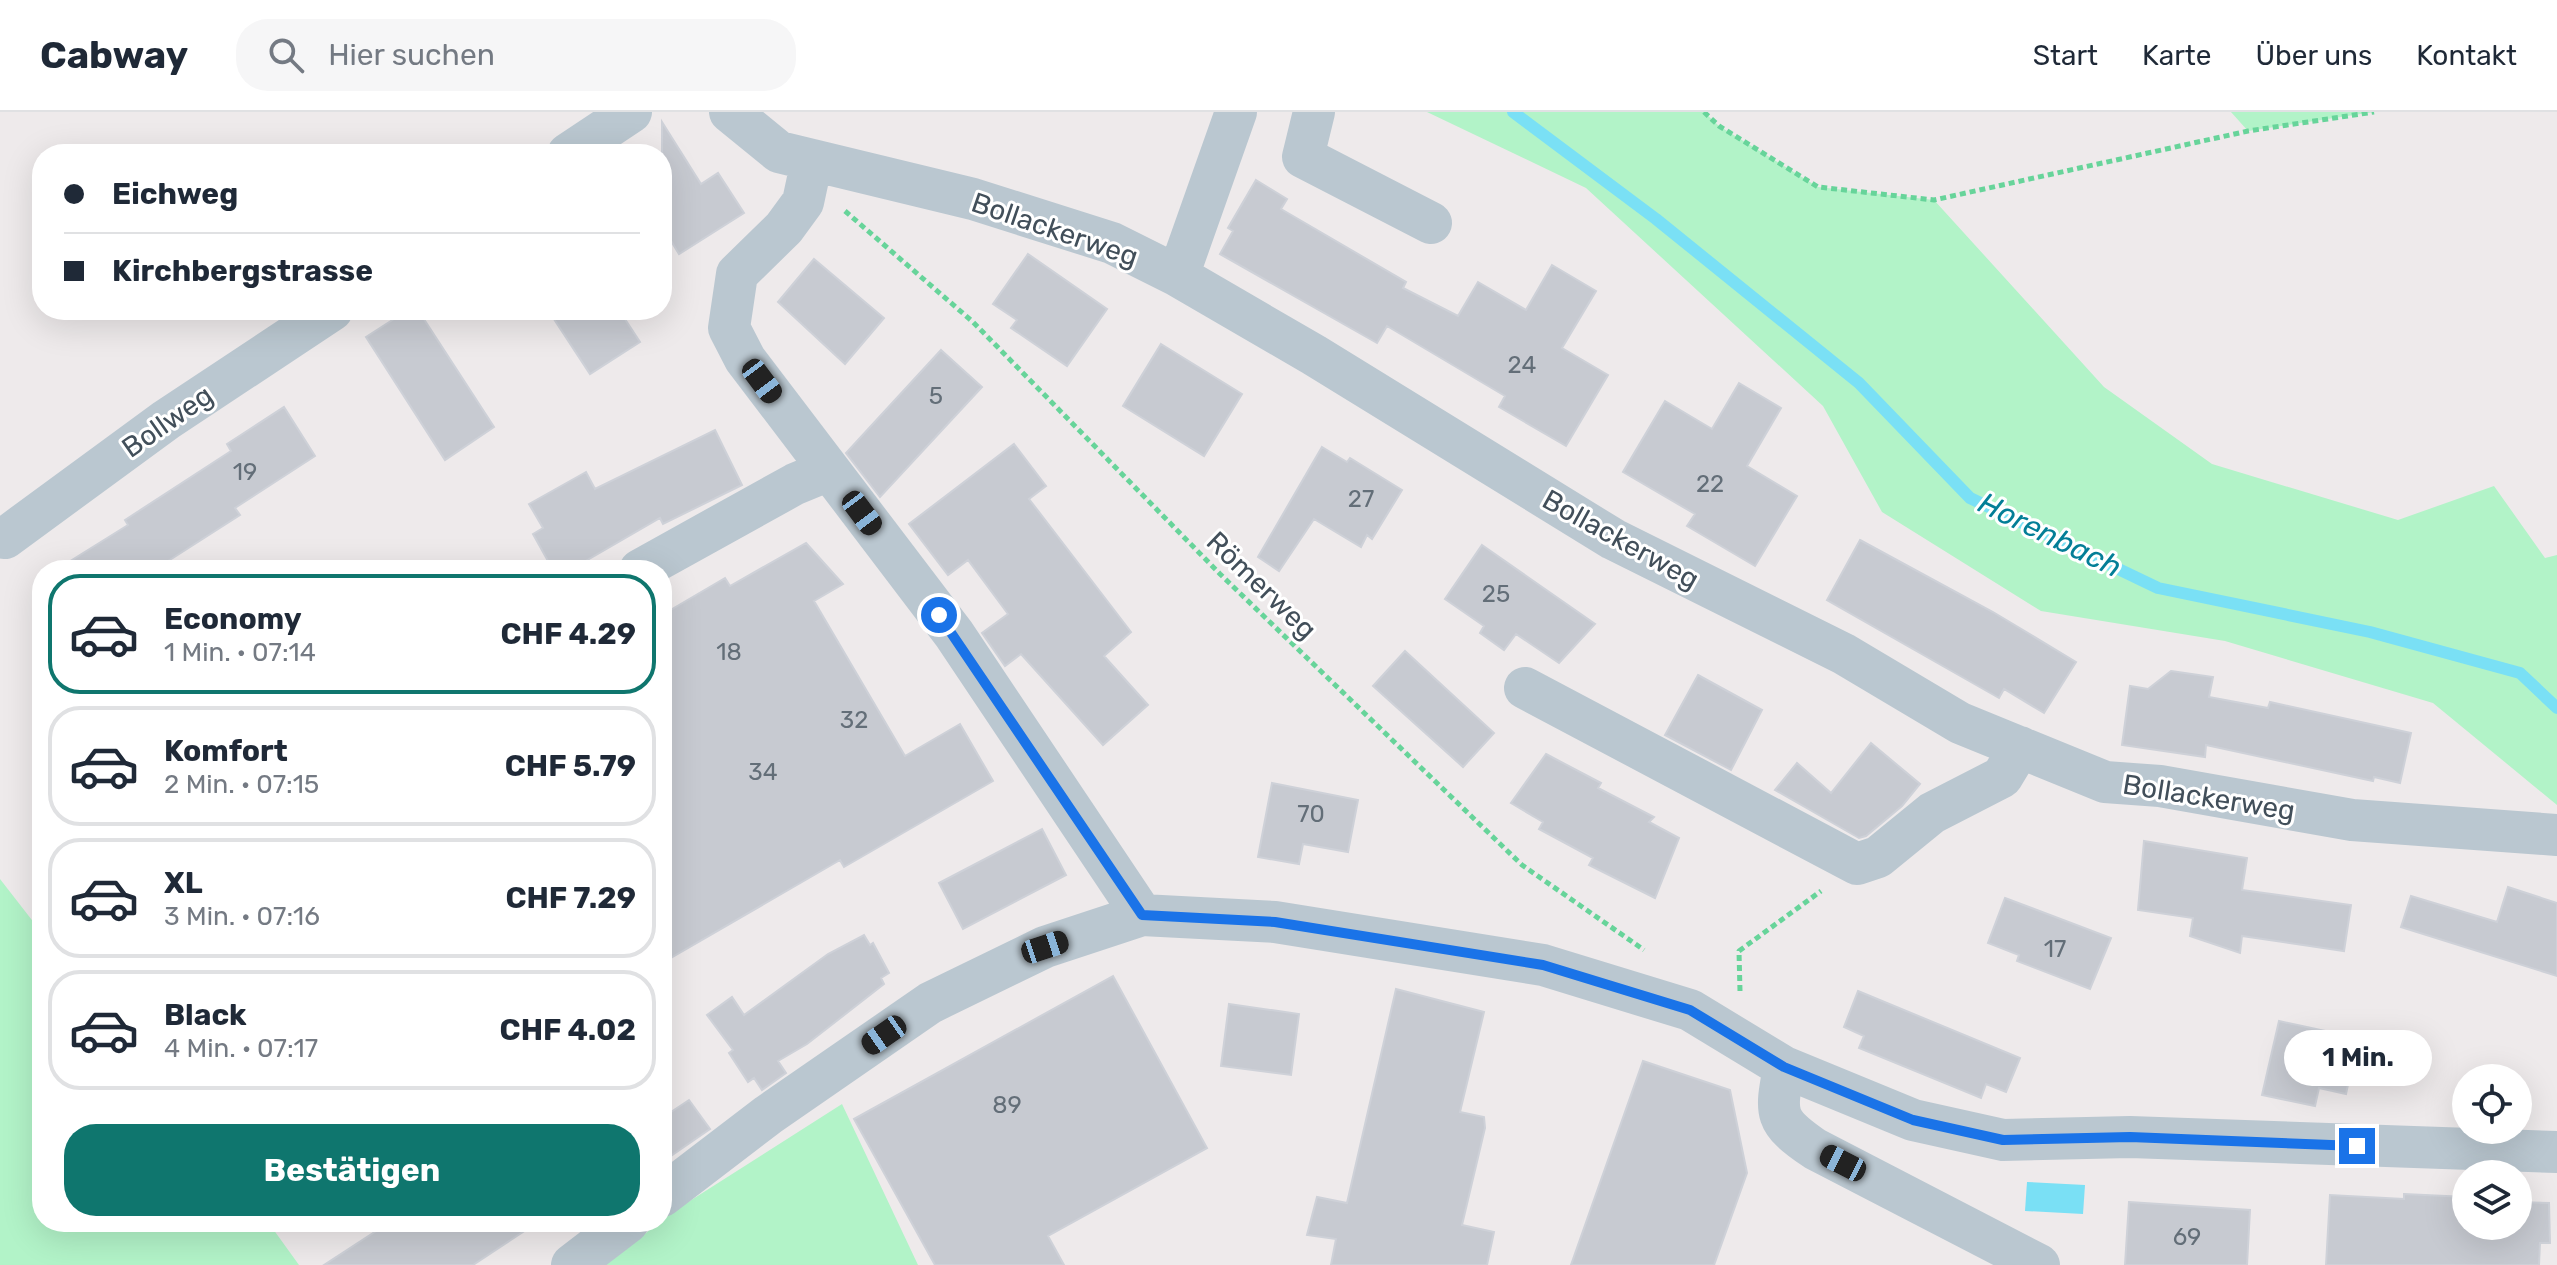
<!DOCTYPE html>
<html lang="de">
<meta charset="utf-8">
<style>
body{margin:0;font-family:Rubik,sans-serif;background:#f6f6f7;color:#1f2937;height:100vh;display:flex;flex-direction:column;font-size:30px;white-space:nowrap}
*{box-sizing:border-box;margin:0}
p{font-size:26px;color:#747a83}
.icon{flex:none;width:44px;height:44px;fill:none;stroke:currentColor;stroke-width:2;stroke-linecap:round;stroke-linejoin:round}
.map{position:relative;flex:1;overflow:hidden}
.side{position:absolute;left:32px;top:448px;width:640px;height:672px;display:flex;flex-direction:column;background:#fff;border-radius:32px;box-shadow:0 8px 32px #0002}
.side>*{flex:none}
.guide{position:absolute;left:32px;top:32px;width:640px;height:176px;border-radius:32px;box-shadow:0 8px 32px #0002;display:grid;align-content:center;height:176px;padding:0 32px;background:#fff}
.fabs{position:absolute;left:2452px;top:952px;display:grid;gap:16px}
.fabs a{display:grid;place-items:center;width:80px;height:80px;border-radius:50%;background:#fff;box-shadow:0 8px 32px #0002;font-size:40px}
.end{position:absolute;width:36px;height:36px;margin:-18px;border:10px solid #1a73e8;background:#fff;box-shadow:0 0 0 4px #fff}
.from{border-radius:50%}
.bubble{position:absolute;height:56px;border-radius:28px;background:#fff;box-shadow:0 8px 32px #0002;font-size:26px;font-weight:700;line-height:56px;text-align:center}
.car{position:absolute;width:24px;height:48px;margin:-24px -12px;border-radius:10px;box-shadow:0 0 6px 2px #0007;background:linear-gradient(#222 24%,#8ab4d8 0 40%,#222 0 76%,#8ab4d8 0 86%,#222 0)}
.guide b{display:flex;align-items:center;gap:28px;height:76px;font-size:30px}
.guide b+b{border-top:2px solid #e0e1e3}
.guide i{width:20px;height:20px;background:#1f2937}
ul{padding:14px 0 0;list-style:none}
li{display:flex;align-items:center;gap:24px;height:120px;margin:0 16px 12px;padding:0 16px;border:4px solid #e0e1e3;border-radius:32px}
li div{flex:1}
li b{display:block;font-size:30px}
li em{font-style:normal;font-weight:700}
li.on{border-color:#0f766e}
li>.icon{width:72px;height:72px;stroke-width:1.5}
.action{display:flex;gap:16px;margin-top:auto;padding:16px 32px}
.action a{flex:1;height:92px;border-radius:32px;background:#0f766e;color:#fff;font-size:32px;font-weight:700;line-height:92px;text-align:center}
header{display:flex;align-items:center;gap:48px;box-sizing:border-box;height:112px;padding:0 40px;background:#fff;border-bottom:2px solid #e0e1e3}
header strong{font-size:38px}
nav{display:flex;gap:44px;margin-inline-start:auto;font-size:28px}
.search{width:560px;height:72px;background:#f6f6f7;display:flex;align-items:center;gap:20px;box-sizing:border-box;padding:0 28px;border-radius:32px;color:#747a83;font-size:30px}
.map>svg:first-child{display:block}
.green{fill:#b2f3c8}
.water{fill:#7ae0f5}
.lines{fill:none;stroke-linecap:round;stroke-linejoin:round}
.stream{stroke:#7ae0f5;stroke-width:12}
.building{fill:#c7cad1;stroke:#ced1d8;stroke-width:2}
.path{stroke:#67d49a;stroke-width:5;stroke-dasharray:6 4;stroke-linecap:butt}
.minor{stroke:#bac7d0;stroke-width:42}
.route{stroke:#1a73e8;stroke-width:10}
.labels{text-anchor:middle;stroke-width:6;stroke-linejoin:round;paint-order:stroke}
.number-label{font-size:24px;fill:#636e78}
.street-label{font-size:28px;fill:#424f5a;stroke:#fff}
.water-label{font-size:30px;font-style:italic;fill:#037e97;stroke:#fff}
</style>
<header>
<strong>Cabway</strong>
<div class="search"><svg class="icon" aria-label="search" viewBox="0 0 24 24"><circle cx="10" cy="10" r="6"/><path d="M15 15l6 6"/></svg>Hier suchen</div>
<nav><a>Start</a><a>Karte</a><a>Über uns</a><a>Kontakt</a></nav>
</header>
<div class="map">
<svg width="2557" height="1153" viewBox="0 0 2557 1153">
<rect width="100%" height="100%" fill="#eeeaeb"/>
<!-- green -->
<path class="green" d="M1427,0H1704L1719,14L1818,75L1934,88L2104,275L2212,352L2398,408L2494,374L2545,446L2557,443V693L2433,591L2225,529L2041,499L1882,400L1823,294L1586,76Z
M2231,0H2374L2248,19Z
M0,767L42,821V1110H268L299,1153H0Z
M842,992L918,1153H605L674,1099Z"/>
<!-- water -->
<path class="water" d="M2027,1070L2085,1073L2083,1102L2025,1099Z"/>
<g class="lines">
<!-- stream -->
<path class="stream" d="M1513,0L1656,107L1859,271L1970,386L2158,476L2370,520L2520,561L2557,596"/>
</g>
<!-- building -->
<path class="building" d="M662,10L701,72L718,61L744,101L679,142L662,114Z
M1256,68L1287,87L1281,97L1406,170L1403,176L1458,204L1478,170L1526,198L1552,153L1596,179L1562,236L1608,263L1566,334L1499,295L1505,284L1387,214L1377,231L1220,142L1233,119L1228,116Z
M1028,142L1107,197L1067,254L1011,216L1017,208L993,192Z
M814,147L884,206L845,252L778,190Z
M408,198H418L494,315L445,348L366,225Z
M548,198H619L640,230L590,262Z
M1161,232L1242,282L1204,344L1123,294Z
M941,238L982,275L880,385L846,341Z
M1739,271L1781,296L1747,354L1797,384L1755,454L1687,414L1695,402L1623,360L1665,289L1712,317Z
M284,295L315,344L235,396L240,403L154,458H56L128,413L125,408L231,339L227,332Z
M715,318L742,373L663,412L660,406L570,458H553L533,422L543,416L529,392L586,360L595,377Z
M1014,332L1046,374L1029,387L1131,520L1104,544L1148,593L1103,633L1021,542L1005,554L982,521L1008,502L968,448L948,463L909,412Z
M1322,335L1347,350L1350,346L1402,378L1372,427L1367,423L1361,435L1314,407L1279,459L1258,445Z
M1860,428L1993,500L2076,550L2044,601L2004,577L1999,586L1827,488Z
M806,431L843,472L814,489L905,644L960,612L993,669L844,755L840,748L662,851V503L725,466L730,474Z
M1482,433L1595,512L1559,551L1516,522L1504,538L1480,521L1484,514L1445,487Z
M1405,539L1494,621L1463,655L1373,574Z
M2171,559L2213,565L2209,585L2268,596L2270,590L2411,621L2400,671L2374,665L2373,669L2206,633L2205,645L2122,633L2130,574L2148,577Z
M1698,563L1762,598L1731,658L1665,623Z
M1871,631L1920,672L1902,694L1866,724L1859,726L1775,678L1797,651L1831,681Z
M1546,642L1601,671L1598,676L1654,705L1649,710L1679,726L1655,786L1589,753L1593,746L1539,717L1543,710L1511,691Z
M1272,671L1358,688L1348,740L1303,732L1299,752L1258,745Z
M1042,717L1066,763L963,817L939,771Z
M2144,729L2247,746L2242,778L2351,793L2344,839L2242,824L2240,841L2190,824L2193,806L2138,798Z
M2508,775L2557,791V864L2401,815L2411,784L2497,810Z
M2005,786L2111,826L2090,877L2017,849L2019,843L1988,831Z
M864,823L870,833L873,831L889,861L881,866L884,872L807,932L778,949L786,961L762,978L754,966L748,970L729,941L733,938L707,903L732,885L744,903L828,842Z
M1113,864L1207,1036L1048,1124L1064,1153H935L854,1007Z
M1396,877L1484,900L1460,1000L1484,1005L1485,1016L1462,1113L1494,1120L1487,1153H1331L1336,1127L1307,1123L1317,1085L1347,1091Z
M1858,879L2020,946L2006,980L1986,972L1981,986L1859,936L1864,924L1844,915Z
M1229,892L1299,902L1291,963L1221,954Z
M2279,909L2358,926L2346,982L2319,976L2315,994L2262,983Z
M1643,949L1730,978L1747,1061L1714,1153H1571Z
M689,988L710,1017L662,1050V1006Z
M2404,1082L2466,1085V1114H2518V1090L2549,1091L2550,1131H2540L2539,1153H2326L2330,1083L2404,1087Z
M2129,1090L2250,1098L2247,1153H2125Z
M390,1110H538L473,1153H324Z"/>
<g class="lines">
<!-- path -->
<path class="path" d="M1704,0L1719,14L1818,75L1934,88L2248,19L2374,0
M845,99L973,210L1220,462L1522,753L1644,838
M1740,879L1739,839L1821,779"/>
<!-- minor -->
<path class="minor" d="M730,0L779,40L973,87L1112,131L1178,164L1314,243L1613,427L1844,542L1960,611L2105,670L2160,674L2352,708L2557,723
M1314,0L1303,45L1431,111
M568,42L631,0
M812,48L803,90L784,116L737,162L729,216L745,247L954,522L1142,803
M1178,164L1236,0
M5,426L166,308L332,198
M640,458L795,372L829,358
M1525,576L1857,752L1878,745L1932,701L2002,665L2020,635
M1784,955C1775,1003 1774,1009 1815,1037L2039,1153
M662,1084L768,1003L930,891L1045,835L1142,803L1275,810L1543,853L1690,898L1784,955L1913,1008L2003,1028L2130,1025L2557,1040
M572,1153L628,1110"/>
</g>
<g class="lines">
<!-- route -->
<path class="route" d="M939,503L1142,803L1275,810L1543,853L1690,898L1784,955L1913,1008L2003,1028L2130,1025L2357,1034"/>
</g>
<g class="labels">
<!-- number labels -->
<g class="number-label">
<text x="1522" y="261">24</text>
<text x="936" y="292">5</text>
<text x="245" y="368">19</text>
<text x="1710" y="380">22</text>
<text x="1361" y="395">27</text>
<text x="1496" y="490">25</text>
<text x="729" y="548">18</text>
<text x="854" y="616">32</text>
<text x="763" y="668">34</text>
<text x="1311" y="710">70</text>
<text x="2055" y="845">17</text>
<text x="1007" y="1001">89</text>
<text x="2187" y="1133">69</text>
</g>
<!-- street labels -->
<g class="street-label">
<text transform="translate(1055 117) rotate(19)" y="10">Bollackerweg</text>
<text transform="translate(167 309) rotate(-35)" y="10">Bollweg</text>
<text transform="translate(1621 427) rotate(29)" y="10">Bollackerweg</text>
<text transform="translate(1262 473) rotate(44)" y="10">Römerweg</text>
<text transform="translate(2209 685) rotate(9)" y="10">Bollackerweg</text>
</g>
<!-- water labels -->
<g class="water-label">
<text transform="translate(2050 423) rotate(26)" y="10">Horenbach</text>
</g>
</g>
</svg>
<div class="fabs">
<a><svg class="icon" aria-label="locate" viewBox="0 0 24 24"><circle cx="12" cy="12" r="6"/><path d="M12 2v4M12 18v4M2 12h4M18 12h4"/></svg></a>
<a><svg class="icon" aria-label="layers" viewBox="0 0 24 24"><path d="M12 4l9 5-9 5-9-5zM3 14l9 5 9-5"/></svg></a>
</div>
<i class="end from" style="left:939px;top:503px"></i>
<i class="end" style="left:2357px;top:1034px"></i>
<div class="bubble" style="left:2284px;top:918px;width:148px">1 Min.</div>
<i class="car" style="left:762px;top:269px;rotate:143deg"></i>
<i class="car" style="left:862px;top:401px;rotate:143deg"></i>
<i class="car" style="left:1045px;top:835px;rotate:72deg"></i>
<i class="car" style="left:884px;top:923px;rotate:235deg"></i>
<i class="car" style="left:1843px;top:1051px;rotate:297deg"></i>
<div class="guide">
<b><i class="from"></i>Eichweg</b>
<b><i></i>Kirchbergstrasse</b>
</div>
<section class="side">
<ul>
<li class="on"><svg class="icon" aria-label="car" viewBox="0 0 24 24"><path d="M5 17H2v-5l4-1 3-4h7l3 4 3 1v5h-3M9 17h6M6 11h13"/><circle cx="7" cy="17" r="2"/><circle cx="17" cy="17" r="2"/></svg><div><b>Economy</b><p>1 Min. · 07:14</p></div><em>CHF 4.29</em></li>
<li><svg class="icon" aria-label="car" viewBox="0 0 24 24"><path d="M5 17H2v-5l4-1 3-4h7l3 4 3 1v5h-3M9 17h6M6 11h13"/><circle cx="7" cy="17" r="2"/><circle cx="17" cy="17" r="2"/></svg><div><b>Komfort</b><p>2 Min. · 07:15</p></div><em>CHF 5.79</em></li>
<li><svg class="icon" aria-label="car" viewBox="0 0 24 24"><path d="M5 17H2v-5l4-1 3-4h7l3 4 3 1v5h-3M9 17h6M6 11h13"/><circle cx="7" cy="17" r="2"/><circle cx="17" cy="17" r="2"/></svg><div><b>XL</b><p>3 Min. · 07:16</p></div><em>CHF 7.29</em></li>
<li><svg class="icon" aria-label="car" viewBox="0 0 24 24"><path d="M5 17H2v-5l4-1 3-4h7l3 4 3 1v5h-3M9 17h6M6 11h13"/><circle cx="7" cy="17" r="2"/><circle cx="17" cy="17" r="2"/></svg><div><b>Black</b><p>4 Min. · 07:17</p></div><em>CHF 4.02</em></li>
</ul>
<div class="action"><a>Bestätigen</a></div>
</section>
</div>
